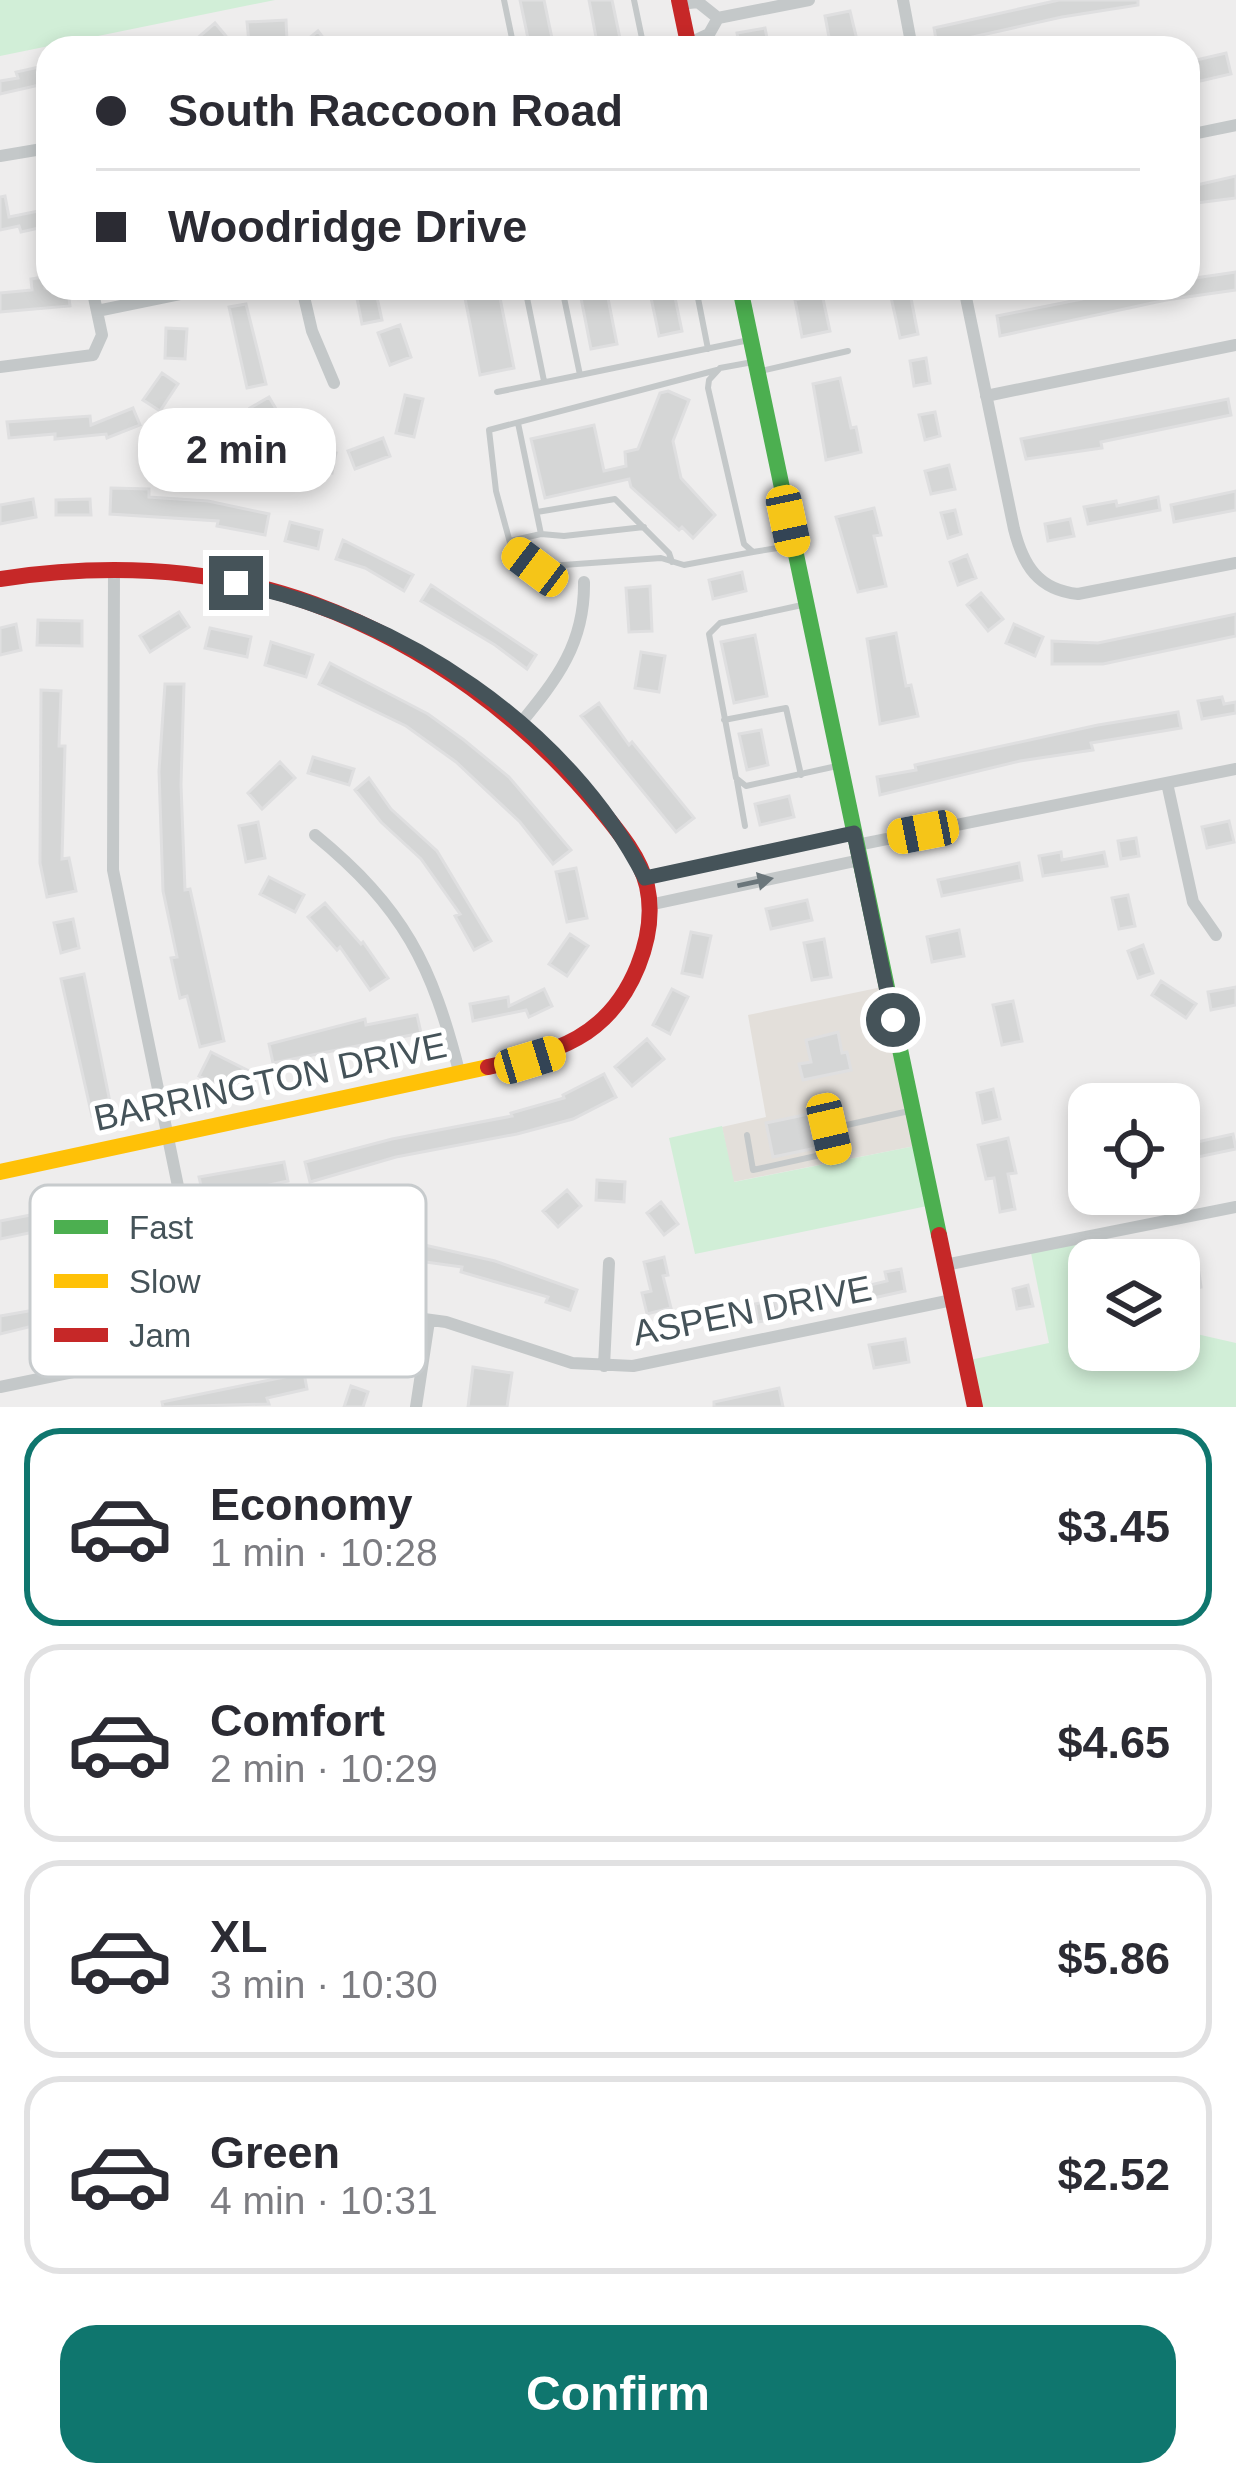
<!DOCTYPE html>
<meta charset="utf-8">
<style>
body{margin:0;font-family:Arial,sans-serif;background:#f2f2f3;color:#2b2b33;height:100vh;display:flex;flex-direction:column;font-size:45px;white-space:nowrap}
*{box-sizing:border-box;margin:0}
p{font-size:39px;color:#7c7c81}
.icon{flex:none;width:66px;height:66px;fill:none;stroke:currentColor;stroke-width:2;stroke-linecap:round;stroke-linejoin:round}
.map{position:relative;height:1407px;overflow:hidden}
.panel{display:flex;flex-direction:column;background:#fff;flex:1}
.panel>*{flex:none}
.top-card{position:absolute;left:36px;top:36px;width:1164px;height:264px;border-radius:36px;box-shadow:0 6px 18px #0003;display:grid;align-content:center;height:264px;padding:0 60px;background:#fff}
.tools{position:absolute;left:1068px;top:1083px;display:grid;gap:24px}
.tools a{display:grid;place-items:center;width:132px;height:132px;border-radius:24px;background:#fff;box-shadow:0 6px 18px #0003;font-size:60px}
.end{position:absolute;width:54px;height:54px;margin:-27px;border:15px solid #455359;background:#fff;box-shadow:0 0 0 6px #fff}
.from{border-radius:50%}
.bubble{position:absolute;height:84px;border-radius:36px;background:#fff;box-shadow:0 6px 18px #0003;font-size:39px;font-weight:700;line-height:84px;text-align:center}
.car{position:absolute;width:36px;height:72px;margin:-36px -18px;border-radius:15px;box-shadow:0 0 9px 3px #0007;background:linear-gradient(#f5c518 24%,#345 0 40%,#f5c518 0 76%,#345 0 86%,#f5c518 0)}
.top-card b{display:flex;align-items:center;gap:42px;height:114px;font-size:45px}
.top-card b+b{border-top:3px solid #e1e1e2}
.top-card i{width:30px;height:30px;background:#2b2b33}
ul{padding:21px 0 0;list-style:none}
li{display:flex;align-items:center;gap:36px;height:198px;margin:0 24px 18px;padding:0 36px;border:6px solid #e1e1e2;border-radius:36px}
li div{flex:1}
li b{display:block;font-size:45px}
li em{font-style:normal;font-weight:700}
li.active{border-color:#0f766e}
li>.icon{width:108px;height:108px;stroke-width:1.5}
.primary-button{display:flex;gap:24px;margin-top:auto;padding:24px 60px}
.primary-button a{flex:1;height:138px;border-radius:36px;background:#0f766e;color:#fff;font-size:48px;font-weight:700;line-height:138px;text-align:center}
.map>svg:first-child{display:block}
.commercial{fill:#e3dfda}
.green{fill:#d1eed7}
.building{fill:#d5d6d6;stroke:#dfdfe0;stroke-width:3}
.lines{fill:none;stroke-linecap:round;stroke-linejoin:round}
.lane{stroke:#c4c8c9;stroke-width:6}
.street{stroke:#c4c8c9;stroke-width:12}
.fast{stroke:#4caf50;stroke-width:16}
.slow{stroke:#ffc107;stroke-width:16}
.jam{stroke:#c62828;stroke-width:16}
.oneway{fill:#6b767b}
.route{stroke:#455359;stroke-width:15}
.labels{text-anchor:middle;stroke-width:10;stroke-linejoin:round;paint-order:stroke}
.street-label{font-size:36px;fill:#455359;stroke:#fff}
.key{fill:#fff;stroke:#c7cbcd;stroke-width:3}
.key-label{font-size:33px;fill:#455359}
</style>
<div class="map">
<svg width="1236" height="1407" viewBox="0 0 1236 1407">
<rect width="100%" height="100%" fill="#eeeded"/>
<!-- commercial -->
<path class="commercial" d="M887,986L920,1145L733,1182L722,1127L766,1117L748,1015Z"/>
<!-- green -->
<path class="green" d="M0,0H275L0,56Z
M722,1126L734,1182L920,1145L932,1205L695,1254L669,1138Z
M1106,1233L1112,1260H1089V1350H1179V1330L1236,1343V1407H975L965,1361L1049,1343L1030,1248Z"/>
<!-- building -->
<path class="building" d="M520,0H544L554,48H530Z
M589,0H612L622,48H598Z
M1059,0H1138V5L1062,17L937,45L934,28Z
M850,11L859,48H831L825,16Z
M286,20L287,41L249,43L247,22Z
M215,23L231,42L224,48H186Z
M765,28L769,48H740L737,33Z
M318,31L331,48H297Z
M1226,53L1231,74L1192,83L1188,62Z
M48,65V83L0,94V81L18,78L16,72Z
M1236,176V198L1188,204V187Z
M5,196L9,217L48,209V226L21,232L19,226L0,230V197Z
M1236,272V290L1166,300L1000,336L997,316L1137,288H1188V279Z
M43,277L45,288H68L70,306L0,312V293L32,290L31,279Z
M355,288H375L382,320L362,324Z
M463,288H498L514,368L480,375Z
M579,288H606L617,344L591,349Z
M649,288H673L682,331L659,336Z
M889,288H909L918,334L900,338Z
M822,294L830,331L802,337L795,300Z
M246,304L266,384L247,388L229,307Z
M400,325L411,357L390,365L378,333Z
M166,328L187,329L185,359L165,358Z
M926,358L930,383L914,386L910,361Z
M162,373L178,384L160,411L143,400Z
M840,378L851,428L856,427L861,452L826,460L813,384Z
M668,391L689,400L673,441L681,478L715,515L693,538L682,527L679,530L631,487L629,479L545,498L531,439L594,425L604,471L626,466L625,452L638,449L660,393Z
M405,395L423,399L414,437L396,433Z
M269,397L286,426L267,437L250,408Z
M1228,399L1231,415L1101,442L1102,448L1026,459L1021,439Z
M133,408L140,425L107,438L106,434L55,439V434L9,438L7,422L90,416L91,425Z
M935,412L940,436L925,440L919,415Z
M383,438L390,456L355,469L348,451Z
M296,445L336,453L332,473L292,465Z
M949,465L955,489L931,494L925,471Z
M111,488L149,489V497L208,501L269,514L265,535L217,526L218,521L110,514Z
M1236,491V510L1174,522L1171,505Z
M1158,497L1160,510L1088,524L1084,507L1116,501L1117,506Z
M33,499L36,517L0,524V505Z
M90,499L91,515H56V500Z
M874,508L881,535L874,536L886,586L858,592L836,517Z
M955,510L961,534L948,538L941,513Z
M1070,519L1074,536L1048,541L1045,524Z
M290,522L322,530L318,549L285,541Z
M343,540L413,575L404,591L365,568L336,559Z
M967,555L976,578L958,585L950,562Z
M742,572L746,591L713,599L709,580Z
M431,585L536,655L527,669L495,645L421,601Z
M650,586L652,631L629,632L626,588Z
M981,593L1003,619L988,631L967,605Z
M179,612L189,627L150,652L140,636Z
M1236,614V636L1103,664H1052V641L1098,643Z
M38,620L82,621V646L37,645Z
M16,624L21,650L0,655V628Z
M1014,624L1043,637L1035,656L1006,643Z
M210,628L251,637L247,657L205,648Z
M896,633L906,686L911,685L918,716L880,724L867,639Z
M755,635L767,696L734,703L721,642Z
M271,642L313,655L306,677L265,665Z
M641,652L665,656L659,692L635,688Z
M330,663L428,714L464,740L509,777L571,850L553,864L520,822L456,762L406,726L319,684Z
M165,684H184L181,785L185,890L190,889L224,1041L200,1047L187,996L180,998L171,958L177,957L163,891L159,771Z
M41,690L61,691L59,746H65L62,859L69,858L76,891L47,897L40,863Z
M1222,697L1224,704L1236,702V713L1202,719L1198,701Z
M599,703L629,745L632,742L694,818L676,832L581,716Z
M1178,712L1181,728L1091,743L1093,750L1020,761L880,795L877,777L916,770L915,765L1098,725Z
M761,730L768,765L747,770L739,734Z
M313,757L354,769L349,785L308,773Z
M280,762L295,778L262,809L248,793Z
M369,778L391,809L437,851L491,941L474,950L455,916L460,914L421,859L381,822L355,790Z
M789,796L794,817L760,825L755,804Z
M1229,821L1234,842L1207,848L1202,827Z
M258,822L265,858L246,862L239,826Z
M1136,838L1139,856L1121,859L1118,841Z
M1061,852L1062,860L1104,852L1107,866L1043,876L1039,856Z
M1019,863L1022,880L942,896L938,880Z
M576,868L587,918L567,922L556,872Z
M269,877L304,895L295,912L260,894Z
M1128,895L1135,926L1119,929L1112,898Z
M807,900L812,920L771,929L766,909Z
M325,903L361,944L363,942L388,978L370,990L340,947L337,950L308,917Z
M73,919L79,948L61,953L54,923Z
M959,930L964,956L932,962L927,937Z
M691,932L711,936L702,977L682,973Z
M570,934L588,946L567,976L549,964Z
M824,939L831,977L812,980L804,943Z
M1143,945L1153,973L1138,978L1128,951Z
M84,974L112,1112L92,1116L61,979Z
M1161,981L1196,1004L1186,1018L1152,995Z
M1236,987V1005L1211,1010L1208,992Z
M544,989L552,1006L529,1017L526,1010L473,1021L470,1004L508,997L509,1006Z
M672,989L688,997L670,1034L653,1025Z
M1013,1001L1022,1041L1002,1045L993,1005Z
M417,1015L421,1033L273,1063L269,1044L365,1019L366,1025Z
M838,1032L842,1053L847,1052L851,1070L803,1080L799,1064L811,1062L806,1040Z
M647,1039L664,1059L632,1086L615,1067Z
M211,1052L257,1075L245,1099L199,1076Z
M604,1074L616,1097L573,1119L517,1134L396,1157L310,1182L305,1162L392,1139L512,1116L511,1113L564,1098L563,1095Z
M993,1089L1000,1119L983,1123L977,1093Z
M813,1113L821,1147L773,1157L766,1123Z
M1233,1134L1236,1149L1179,1161V1146Z
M1008,1138L1016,1173L1008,1174L1015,1209L1000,1212L994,1178L986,1179L978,1145Z
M284,1162L288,1181L204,1199L199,1177Z
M597,1180L625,1182L624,1202L596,1200Z
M153,1189L158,1211L127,1217L126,1213L0,1239V1221L76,1206L75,1202Z
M567,1190L581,1206L558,1227L543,1211Z
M661,1202L678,1224L664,1235L647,1213Z
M420,1244L495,1261L577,1290L570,1310L546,1302L548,1297L461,1272L462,1267L418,1261Z
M664,1257L668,1275L663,1276L671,1308L647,1314L642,1293L651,1291L644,1262Z
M901,1269L905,1291L869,1299L866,1286L887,1281L885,1272Z
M1199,1273L1201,1287L1179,1292V1276Z
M172,1275L177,1297L136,1306L135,1301L0,1334V1316L46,1308L45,1302L78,1298Z
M1028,1285L1033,1306L1017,1309L1013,1289Z
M775,1300L779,1318L758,1322L755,1304Z
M905,1339L909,1362L874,1368L869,1345Z
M473,1367L512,1373L507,1407H468Z
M304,1373L307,1389L267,1398L269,1404L163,1407L162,1402Z
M351,1386L368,1392L363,1407H344Z
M779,1388L783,1407H714V1402Z"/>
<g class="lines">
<!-- lane -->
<path class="lane" d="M504,0L514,48
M634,0L644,48
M706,36L717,48
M525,288L544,381
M562,288L580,375L749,340
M696,288L708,349
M753,362L720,368L709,380L708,388L744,544L753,552L790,546
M717,370L489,430L496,491L512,550L535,567L661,558L684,565L753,552
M761,371L848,351
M497,392L580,375
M537,512L615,499L669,553L672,562
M541,534L564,536L644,527
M510,541L541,534L518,423
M802,605L720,623L709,634L736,778L746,786L837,766
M724,720L786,708L801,775
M737,781L745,826
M747,1135L753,1170L834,1152L829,1129L909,1111"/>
<!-- street -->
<path class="street" d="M903,0L912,48
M680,4L698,2L718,18
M688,44L709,34L718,18L809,0
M1188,135L1236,125
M0,156L48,148
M302,288L312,331L334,383
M964,288L1014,529C1023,565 1038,590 1078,594L1236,563
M97,311L209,288
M0,367L93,355L102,335L92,288
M986,396L1236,345
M114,571L113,870L210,1342
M520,724C557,679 585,643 584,582
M1167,783L1193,902L1216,935
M315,835C404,908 432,964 460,1075
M857,845L1236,769
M645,877L854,833
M649,905L860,860
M945,1265L1236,1207
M604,1366L609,1263
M0,1387L336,1318L402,1316L446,1322L572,1363L633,1366L952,1300
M416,1407L429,1321"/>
<!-- fast -->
<path class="fast" d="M740,288L939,1235"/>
<!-- slow -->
<path class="slow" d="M0,1172L488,1067"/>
<!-- jam -->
<path class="jam" d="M679,0L689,48
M0,579C106,563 213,567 314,604C427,646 524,717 600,809C619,832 640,857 647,886C653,913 648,941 638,966C609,1038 556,1052 488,1067
M939,1235L975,1407"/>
</g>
<!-- one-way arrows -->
<defs><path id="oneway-solid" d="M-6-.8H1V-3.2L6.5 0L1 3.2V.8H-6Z" transform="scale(3)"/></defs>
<use class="oneway" href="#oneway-solid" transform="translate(755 882) rotate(-12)"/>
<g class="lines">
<!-- route -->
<path class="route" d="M236,583C401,617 567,725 645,878L854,833L893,1020"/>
</g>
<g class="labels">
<!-- street labels -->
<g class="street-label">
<text transform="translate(270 1081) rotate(-12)" y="13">BARRINGTON DRIVE</text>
<text transform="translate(752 1310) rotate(-11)" y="13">ASPEN DRIVE</text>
</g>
</g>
<!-- legend -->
<rect x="30" y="1185" width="396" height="192" rx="18" class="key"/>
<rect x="54" y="1220" width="54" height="14" fill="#4caf50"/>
<rect x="54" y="1274" width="54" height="14" fill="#ffc107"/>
<rect x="54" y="1328" width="54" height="14" fill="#c62828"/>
<g class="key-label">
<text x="129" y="1239">Fast</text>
<text x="129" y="1293">Slow</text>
<text x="129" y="1347">Jam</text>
</g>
</svg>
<div class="tools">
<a><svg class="icon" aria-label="locate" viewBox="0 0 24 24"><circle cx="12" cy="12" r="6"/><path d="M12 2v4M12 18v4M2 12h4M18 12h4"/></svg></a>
<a><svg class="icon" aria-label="layers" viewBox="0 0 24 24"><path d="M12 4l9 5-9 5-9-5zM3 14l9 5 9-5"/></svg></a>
</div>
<i class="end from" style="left:893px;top:1020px"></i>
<i class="end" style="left:236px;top:583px"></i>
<div class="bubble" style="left:138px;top:408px;width:198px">2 min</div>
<i class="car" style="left:788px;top:521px;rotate:168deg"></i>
<i class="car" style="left:535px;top:567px;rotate:307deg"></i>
<i class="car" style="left:923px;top:832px;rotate:259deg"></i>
<i class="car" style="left:530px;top:1060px;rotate:73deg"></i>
<i class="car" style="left:829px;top:1129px;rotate:167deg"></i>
<div class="top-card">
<b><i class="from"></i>South Raccoon Road</b>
<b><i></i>Woodridge Drive</b>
</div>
</div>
<section class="panel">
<ul>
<li class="active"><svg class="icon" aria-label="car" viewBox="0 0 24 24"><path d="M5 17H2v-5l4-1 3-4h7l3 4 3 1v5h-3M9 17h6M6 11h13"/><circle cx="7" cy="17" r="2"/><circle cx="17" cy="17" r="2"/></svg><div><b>Economy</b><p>1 min · 10:28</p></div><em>$3.45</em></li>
<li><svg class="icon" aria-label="car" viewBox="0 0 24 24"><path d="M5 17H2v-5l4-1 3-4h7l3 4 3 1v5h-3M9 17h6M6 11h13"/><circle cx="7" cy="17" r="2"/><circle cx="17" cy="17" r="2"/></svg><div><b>Comfort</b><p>2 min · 10:29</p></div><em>$4.65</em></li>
<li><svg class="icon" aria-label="car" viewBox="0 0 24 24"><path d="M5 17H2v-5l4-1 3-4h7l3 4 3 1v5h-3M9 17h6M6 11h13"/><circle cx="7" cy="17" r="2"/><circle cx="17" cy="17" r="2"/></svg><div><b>XL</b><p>3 min · 10:30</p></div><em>$5.86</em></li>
<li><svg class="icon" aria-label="car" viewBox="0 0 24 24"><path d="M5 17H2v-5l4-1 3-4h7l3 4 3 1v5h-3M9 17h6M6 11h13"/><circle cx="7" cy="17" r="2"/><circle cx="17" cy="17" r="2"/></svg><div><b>Green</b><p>4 min · 10:31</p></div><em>$2.52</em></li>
</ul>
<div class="primary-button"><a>Confirm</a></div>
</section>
